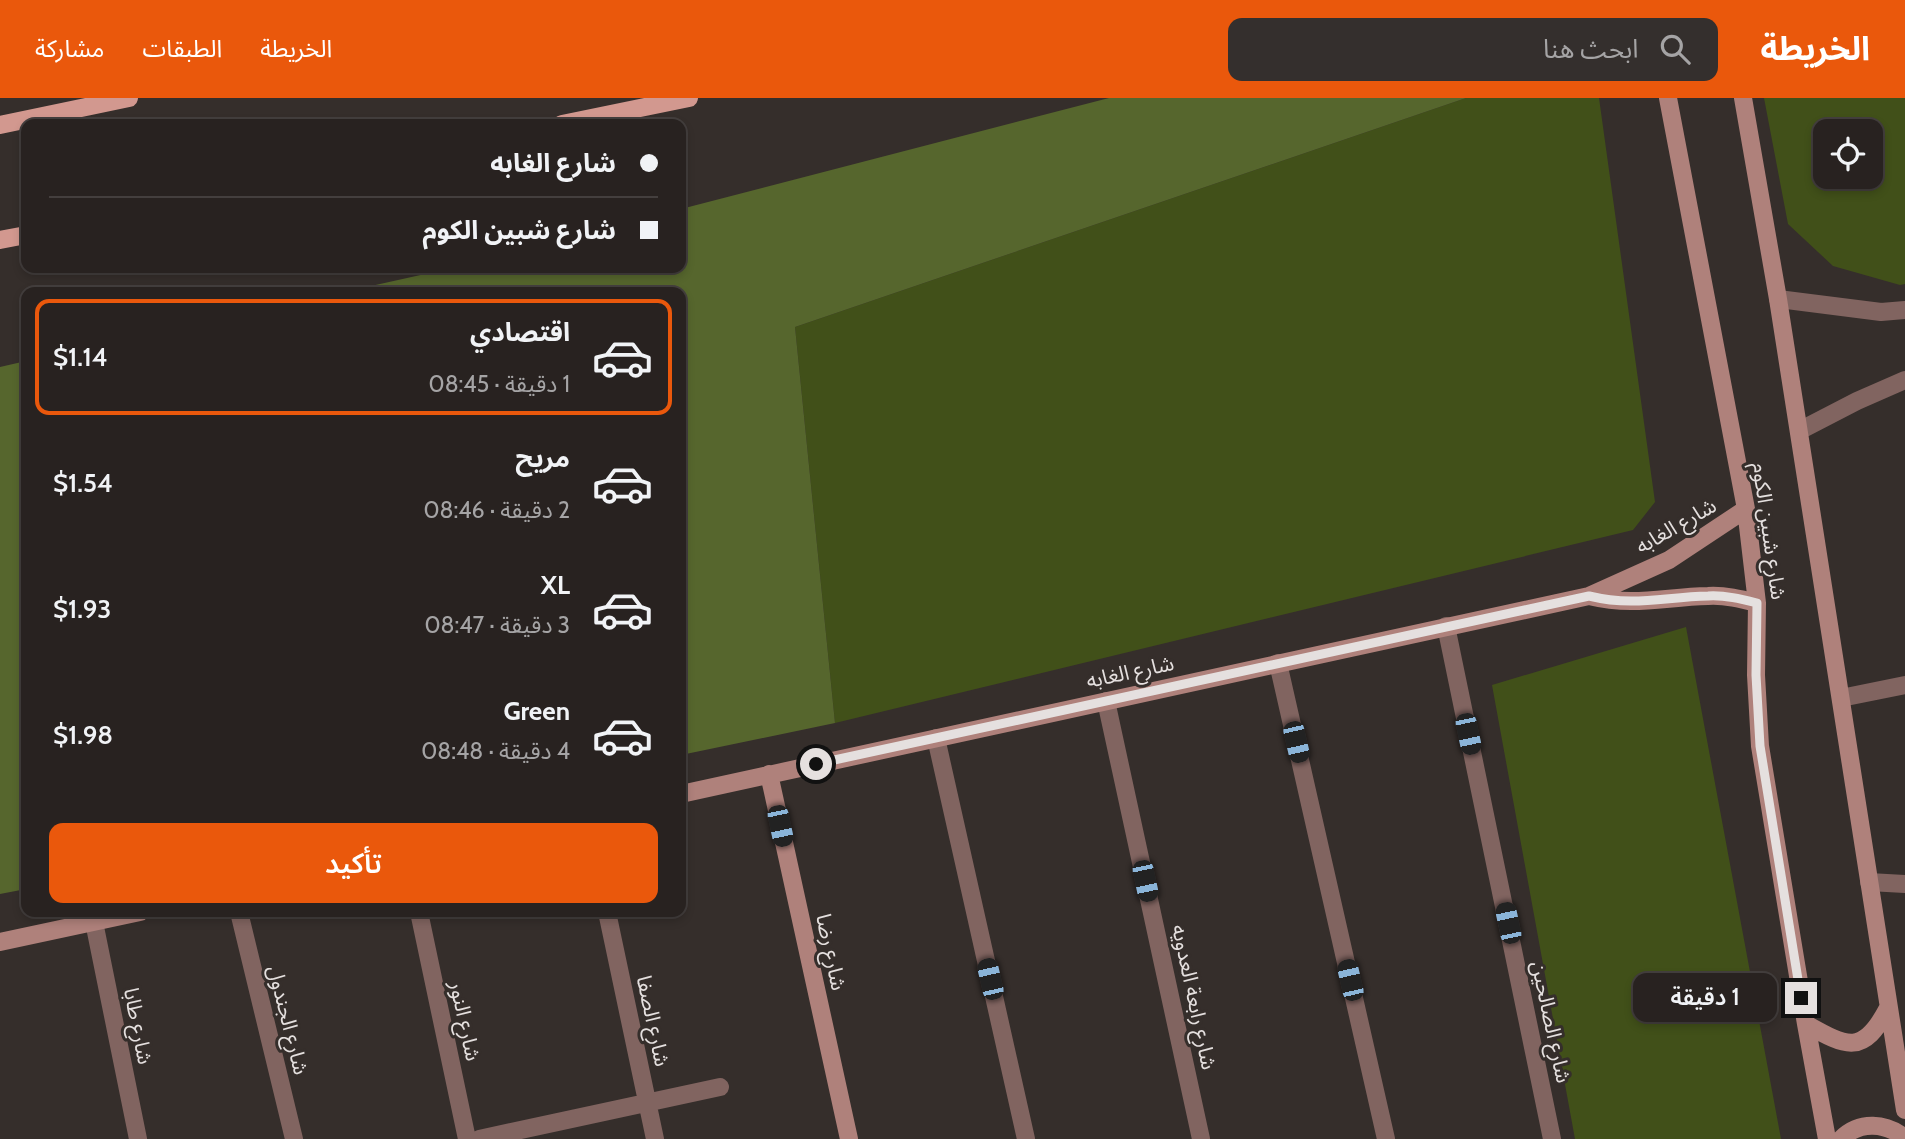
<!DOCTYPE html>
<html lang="ar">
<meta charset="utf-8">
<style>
body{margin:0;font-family:Cabin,"Noto Sans Arabic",sans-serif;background:#342f2d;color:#f1f3f6;direction:rtl;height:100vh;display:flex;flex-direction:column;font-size:26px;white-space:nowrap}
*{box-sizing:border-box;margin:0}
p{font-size:23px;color:#a5a4a5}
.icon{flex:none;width:38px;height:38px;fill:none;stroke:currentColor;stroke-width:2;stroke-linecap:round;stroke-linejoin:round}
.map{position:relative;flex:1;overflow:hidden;direction:ltr}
.panel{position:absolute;left:21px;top:189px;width:665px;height:630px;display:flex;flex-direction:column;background:#282220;border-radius:14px;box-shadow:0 4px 10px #0003,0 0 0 2px #443f3e;direction:rtl}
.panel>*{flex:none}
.top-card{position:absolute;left:21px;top:21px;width:665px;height:154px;border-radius:14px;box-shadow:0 4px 10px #0003,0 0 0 2px #443f3e;direction:rtl;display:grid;align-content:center;height:154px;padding:0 28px;background:#282220}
.fabs{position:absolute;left:1813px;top:21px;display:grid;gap:14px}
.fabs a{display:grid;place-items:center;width:70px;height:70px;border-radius:14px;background:#282220;box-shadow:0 4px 10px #0003,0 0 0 2px #443f3e;font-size:35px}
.end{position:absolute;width:32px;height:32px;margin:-16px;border:9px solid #e5e0df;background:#111;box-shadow:0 0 0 4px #111}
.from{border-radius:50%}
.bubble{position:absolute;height:49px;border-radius:14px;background:#282220;box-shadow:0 4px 10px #0003,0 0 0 2px #443f3e;font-size:23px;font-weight:600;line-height:49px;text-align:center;direction:rtl}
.car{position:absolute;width:21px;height:42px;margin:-21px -10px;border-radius:9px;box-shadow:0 0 5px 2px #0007;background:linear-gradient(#222 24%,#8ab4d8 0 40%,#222 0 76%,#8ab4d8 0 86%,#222 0)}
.top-card b{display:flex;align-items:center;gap:24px;height:66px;font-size:26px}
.top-card b+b{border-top:2px solid #443f3e}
.top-card i{width:18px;height:18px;background:#f1f3f6}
ul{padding:12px 0 0;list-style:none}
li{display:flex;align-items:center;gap:21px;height:116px;margin:0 14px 10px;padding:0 14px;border:4px solid transparent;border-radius:14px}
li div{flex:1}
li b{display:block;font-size:26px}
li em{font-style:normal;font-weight:600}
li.selected{border-color:#ea580c}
li>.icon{width:63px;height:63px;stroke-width:1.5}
.button{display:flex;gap:14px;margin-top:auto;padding:14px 28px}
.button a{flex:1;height:80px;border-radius:14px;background:#ea580c;color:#fff;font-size:28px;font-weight:600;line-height:80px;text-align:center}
header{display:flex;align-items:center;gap:42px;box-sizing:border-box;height:98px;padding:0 35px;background:#ea580c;color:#fff}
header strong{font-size:33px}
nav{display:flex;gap:38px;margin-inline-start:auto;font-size:24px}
.search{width:490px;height:63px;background:#342f2d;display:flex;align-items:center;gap:18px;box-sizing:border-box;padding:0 24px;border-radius:14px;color:#a5a4a5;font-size:26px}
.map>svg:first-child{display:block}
.green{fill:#415019;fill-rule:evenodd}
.forest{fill:#56662d}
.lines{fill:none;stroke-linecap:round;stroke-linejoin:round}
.lane{stroke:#816460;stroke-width:18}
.street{stroke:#816460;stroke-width:18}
.secondary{stroke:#af817b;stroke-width:18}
.primary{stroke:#d2988f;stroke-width:18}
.route{stroke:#e5e0df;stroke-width:9}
.labels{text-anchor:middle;stroke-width:6;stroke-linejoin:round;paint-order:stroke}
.street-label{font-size:21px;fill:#e5e0df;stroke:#352e2b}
</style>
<header>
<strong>الخريطة</strong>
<div class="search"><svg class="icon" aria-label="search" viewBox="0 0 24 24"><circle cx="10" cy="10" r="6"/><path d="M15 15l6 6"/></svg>ابحث هنا</div>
<nav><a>الخريطة</a><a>الطبقات</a><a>مشاركة</a></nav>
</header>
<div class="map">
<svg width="1905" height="1041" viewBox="0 0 1905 1041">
<rect width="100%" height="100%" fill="#352e2b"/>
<!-- green -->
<path class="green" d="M1466,0H1599L1655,404L1633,432L835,625L795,229Z
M1764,0H1905V186L1900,187L1833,168L1788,126ZM1825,33H1871V79H1825Z
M1686,529L1781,1041H1575L1492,587Z"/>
<!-- forest -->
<path class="forest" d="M1109,0H1466L795,229L835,625L681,657V194H344L452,170H681V111Z
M26,263V791L0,796V269Z"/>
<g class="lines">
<!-- lane -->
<path class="lane" d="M1778,201L1881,214L1905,212
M1799,333L1857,303L1905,282
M1841,600L1905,587
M1869,784L1905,786"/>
<!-- street -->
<path class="street" d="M1446,528L1552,1041
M1278,565L1386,1041
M1106,603L1201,1041
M936,640L1026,1041
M239,814L294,1041
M419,814L467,1041
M607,814L655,1041
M94,824L138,1041
M479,1041L720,989"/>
<!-- secondary -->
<path class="secondary" d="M1668,0L1746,411L1757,505L1756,577L1760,648L1806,926L1827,1041
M1743,0L1778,201L1905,1012
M1589,498C1635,509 1663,499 1708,498C1725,497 1741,501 1757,505
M769,676L849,1041
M681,696L1589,498L1669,462L1746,411
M0,844L140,814
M1806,926C1847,949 1863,958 1888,910
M1841,1041C1860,1022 1886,1025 1905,1040"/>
<!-- primary -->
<path class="primary" d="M562,26L689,0
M0,27L129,0
M0,142L26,137"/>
</g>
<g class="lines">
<!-- route -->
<path class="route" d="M816,666L1589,498C1635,509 1663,499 1708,498C1725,497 1741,501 1757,505L1756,577L1760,648L1801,900"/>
</g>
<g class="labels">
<!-- street labels -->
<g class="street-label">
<text transform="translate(1676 428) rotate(-30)" y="7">شارع الغابه</text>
<text transform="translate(1769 433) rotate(82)" y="7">شارع شبين الكوم</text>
<text transform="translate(1130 574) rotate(-12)" y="7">شارع الغابه</text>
<text transform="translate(831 854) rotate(78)" y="7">شارع رضا</text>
<text transform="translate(1194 899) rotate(78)" y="7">شارع رابعة العدويه</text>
<text transform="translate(288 922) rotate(76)" y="7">شارع الجندول</text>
<text transform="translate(465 923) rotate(78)" y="7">شارع النور</text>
<text transform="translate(653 923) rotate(78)" y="7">شارع الصفا</text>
<text transform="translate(1551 924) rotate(78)" y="7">شارع الصالحين</text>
<text transform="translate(138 928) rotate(79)" y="7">شارع طابا</text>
</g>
</g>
</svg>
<div class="fabs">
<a><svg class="icon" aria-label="locate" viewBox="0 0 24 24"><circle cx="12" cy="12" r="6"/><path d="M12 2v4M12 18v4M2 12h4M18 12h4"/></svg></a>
</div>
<i class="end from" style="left:816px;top:666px"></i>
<i class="end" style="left:1801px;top:900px"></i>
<div class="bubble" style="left:1633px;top:875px;width:144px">1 دقيقة</div>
<i class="car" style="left:1468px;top:636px;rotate:168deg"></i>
<i class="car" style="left:1296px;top:644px;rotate:167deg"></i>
<i class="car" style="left:780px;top:728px;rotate:168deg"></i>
<i class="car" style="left:1145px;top:783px;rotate:168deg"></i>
<i class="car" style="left:1508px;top:825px;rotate:348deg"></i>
<i class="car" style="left:990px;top:881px;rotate:347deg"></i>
<i class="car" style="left:1350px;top:882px;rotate:347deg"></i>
<div class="top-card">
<b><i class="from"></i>شارع الغابه</b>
<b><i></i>شارع شبين الكوم</b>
</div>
<section class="panel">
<ul>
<li class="selected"><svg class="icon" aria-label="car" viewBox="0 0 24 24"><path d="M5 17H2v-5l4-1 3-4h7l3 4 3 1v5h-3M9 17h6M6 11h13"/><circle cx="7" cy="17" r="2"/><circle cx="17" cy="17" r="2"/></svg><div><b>اقتصادي</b><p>1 دقيقة · 08:45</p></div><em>$1.14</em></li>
<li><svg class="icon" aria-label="car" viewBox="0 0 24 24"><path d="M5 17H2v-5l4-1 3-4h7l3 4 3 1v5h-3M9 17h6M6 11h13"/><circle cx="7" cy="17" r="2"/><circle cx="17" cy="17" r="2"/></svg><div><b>مريح</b><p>2 دقيقة · 08:46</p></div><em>$1.54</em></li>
<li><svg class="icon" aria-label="car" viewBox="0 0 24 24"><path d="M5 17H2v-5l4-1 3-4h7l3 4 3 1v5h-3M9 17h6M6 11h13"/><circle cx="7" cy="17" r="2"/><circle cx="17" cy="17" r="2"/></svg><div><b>XL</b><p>3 دقيقة · 08:47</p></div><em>$1.93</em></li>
<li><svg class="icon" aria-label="car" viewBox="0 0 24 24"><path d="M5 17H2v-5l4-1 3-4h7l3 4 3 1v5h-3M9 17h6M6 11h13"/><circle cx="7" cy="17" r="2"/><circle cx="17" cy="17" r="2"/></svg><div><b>Green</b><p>4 دقيقة · 08:48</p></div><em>$1.98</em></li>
</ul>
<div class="button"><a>تأكيد</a></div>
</section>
</div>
